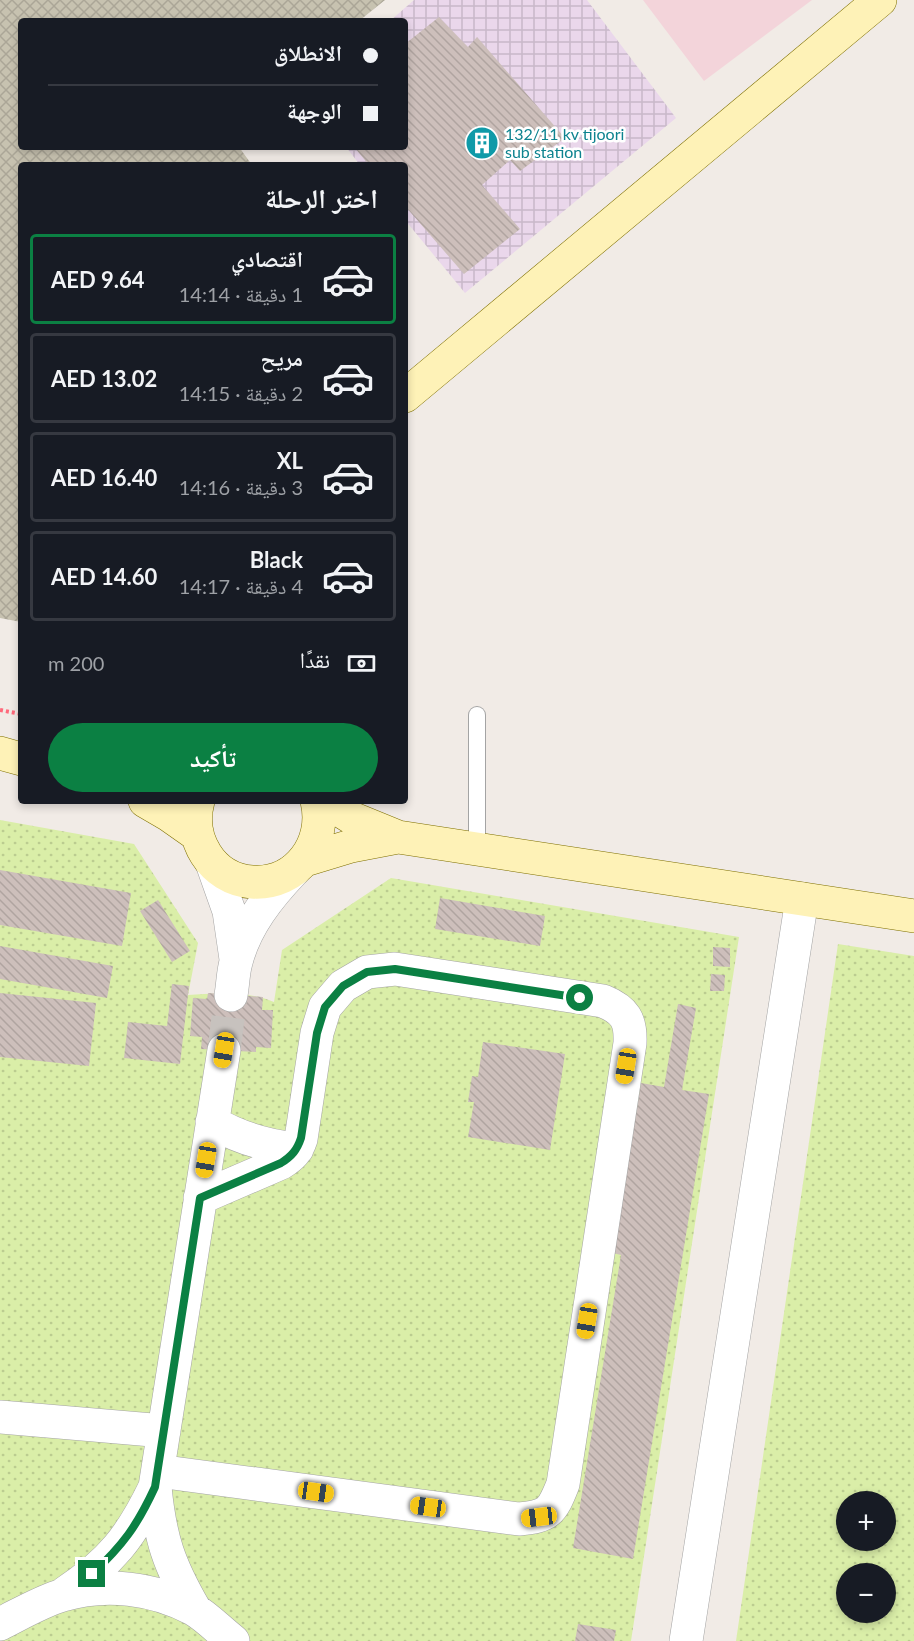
<!DOCTYPE html>
<html lang="ar">
<meta charset="utf-8">
<style>
body{margin:0;font-family:Lato,"Noto Naskh Arabic",sans-serif;background:#20242c;color:#f1f3f6;direction:rtl;height:100vh;display:flex;flex-direction:column;font-size:22px;white-space:nowrap}
*{box-sizing:border-box;margin:0}
p{font-size:20px;color:#9ea1a6}
.icon{flex:none;width:33px;height:33px;fill:none;stroke:currentColor;stroke-width:2;stroke-linecap:round;stroke-linejoin:round}
.map{position:relative;flex:1;overflow:hidden;direction:ltr}
.panel{position:absolute;left:18px;top:162px;width:390px;height:642px;display:flex;flex-direction:column;background:#171b24;border-radius:6px;box-shadow:0 3px 9px #0003;direction:rtl}
.panel>*{flex:none}
.hud{position:absolute;left:18px;top:18px;width:390px;height:132px;border-radius:6px;box-shadow:0 3px 9px #0003;direction:rtl;display:grid;align-content:center;height:132px;padding:0 30px;background:#171b24}
.fabs{position:absolute;left:836px;top:1491px;display:grid;gap:12px}
.fabs a{display:grid;place-items:center;width:60px;height:60px;border-radius:50%;background:#171b24;box-shadow:0 3px 9px #0003;font-size:30px}
.end{position:absolute;width:27px;height:27px;margin:-14px;border:8px solid #0b8043;background:#fff;box-shadow:0 0 0 3px #fff}
.from{border-radius:50%}
.car{position:absolute;width:18px;height:36px;margin:-18px -9px;border-radius:8px;box-shadow:0 0 4px 2px #0007;background:linear-gradient(#f5c518 24%,#345 0 40%,#f5c518 0 76%,#345 0 86%,#f5c518 0)}
.hud b{display:flex;align-items:center;gap:21px;height:57px;font-size:22px}
.hud b+b{border-top:2px solid #363941}
.hud i{width:15px;height:15px;background:#f1f3f6}
ul{padding:0;list-style:none}
li{display:flex;align-items:center;gap:18px;height:90px;margin:0 12px 9px;padding:0 18px;border:3px solid #363941;border-radius:6px}
li div{flex:1}
li b{display:block;font-size:22px}
li em{font-style:normal;font-weight:700}
li.on{border-color:#0b8043}
li>.icon{width:54px;height:54px;stroke-width:1.5}
h2{padding:0 30px;font-size:27px;line-height:72px}
.pay{display:flex;align-items:center;gap:15px;height:66px;padding:0 30px;font-size:22px}
.pay p{margin-inline-start:auto}
.cta{display:flex;gap:12px;margin-top:auto;padding:12px 30px}
.cta a{flex:1;height:69px;border-radius:36px;background:#0b8043;color:#fff;font-size:24px;font-weight:700;line-height:69px;text-align:center}
.map>svg:first-child{display:block}
.commercial{fill:#f3d4da}
.industrial{fill:url(#industrial-grid)}
.construction{fill:url(#construction-cross-hatch)}
.garden{fill:url(#garden-dots);fill-rule:evenodd}
.building{fill:url(#building-back-hatch)}
.lines{fill:none;stroke-linecap:round;stroke-linejoin:round}
.street-tunnel{stroke:#c7c2be;stroke-width:33;stroke-dasharray:33 16;stroke-linecap:butt}
.lane-casing{stroke:#a4a4a4;stroke-width:18}
.street-casing{stroke:#a4a4a4;stroke-width:34}
.secondary-casing{stroke:#7e6f00;stroke-width:34}
.path{stroke:#ff697b;stroke-width:4;stroke-dasharray:3 3;stroke-linecap:butt}
.lane{stroke:#fff;stroke-width:16}
.street{stroke:#fff;stroke-width:33}
.secondary{stroke:#fef2b7;stroke-width:33}
.route{stroke:#0b8043;stroke-width:8}
.labels{text-anchor:middle;stroke-width:5;stroke-linejoin:round;paint-order:stroke}
.culture-label{font-size:16px;fill:#0d838f;stroke:#fff;text-anchor:start}
</style>
<div class="map">
<svg width="914" height="1641" viewBox="0 0 914 1641">
<defs>
<pattern id="industrial-grid" width="8" height="8" patternUnits="userSpaceOnUse" patternTransform="scale(1.5)"><rect width="8" height="8" fill="#ead7eb"/><path d="M0 4h8M4 0v8" fill="none" stroke="#c8b8c9"/></pattern>
<pattern id="construction-cross-hatch" width="8" height="8" patternUnits="userSpaceOnUse" patternTransform="scale(1.5)"><rect width="8" height="8" fill="#c7c2b0"/><path d="M0 0l8 8M0 8l8-8" fill="none" stroke="#aba697"/></pattern>
<pattern id="garden-dots" width="8" height="8" patternUnits="userSpaceOnUse" patternTransform="scale(1.5)"><rect width="8" height="8" fill="#daeea8"/><path d="M2 2h.1M6 6h.1" fill="none" stroke="#bbcc90" stroke-width="1.8" stroke-linecap="round"/></pattern>
<pattern id="building-back-hatch" width="6" height="6" patternUnits="userSpaceOnUse" patternTransform="scale(1.5)"><rect width="6" height="6" fill="#cdbfbb"/><path d="M-1 5l2 2M0 0l6 6M5-1l2 2" fill="none" stroke="#b0a4a0"/></pattern>
</defs>
<rect width="100%" height="100%" fill="#f1ebe6"/>
<!-- commercial -->
<path class="commercial" d="M643,0H812L704,81Z"/>
<!-- industrial -->
<path class="industrial" d="M414,0H587L676,118L465,293L405,220V165H360L346,147H405V21H390Z"/>
<!-- construction -->
<path class="construction" d="M0,0H385L359,21H21V147H239L252,165H21V622L0,618Z"/>
<!-- garden -->
<path class="garden" d="M0,820L134,844L198,943L188,995C213,993 251,991 274,1002L282,950L391,878L739,937L631,1641H0Z
M838,944L914,956V1641H736ZM846,1502H885V1540H846ZM846,1574H885V1612H846Z"/>
<!-- building -->
<path class="building" d="M439,17L468,47L477,37L565,138L520,171L510,160L482,185L520,229L464,274L405,206V165H369L354,147H405V44Z
M0,870L131,893L122,946L0,925Z
M440,898L545,916L540,946L435,929Z
M158,900L190,951L172,962L140,911Z
M0,946L113,966L107,998L0,979Z
M713,947L730,948V967L713,966Z
M711,974L725,975L724,991H710Z
M172,984L189,986L180,1064L124,1058L128,1022L167,1026Z
M0,993L96,1003L89,1066L0,1057Z
M208,993L263,997L262,1010H273L271,1048L256,1047V1052L201,1049L202,1037L190,1036L193,998L207,999Z
M678,1004L696,1008L682,1090L709,1094L633,1559L573,1548L621,1255L613,1253L641,1083L664,1087Z
M483,1042L565,1054L550,1150L468,1137L474,1102H468L472,1076L478,1077Z
M578,1624L616,1630L614,1641H575Z"/>
<g class="lines">
<!-- street-tunnel -->
<path class="street-tunnel" d="M224,1050L231,995"/>
<defs>
<path id="lane" d="M477,715V849"/>
<path id="street" d="M212,863L229,911L236,959
M231,995C233,984 233,972 236,962C245,926 269,896 294,870
M212,1122C239,1138 266,1146 297,1149
M0,1417L164,1431
M158,1471L519,1519C549,1516 552,1512 563,1484L630,1043C631,1020 625,1010 603,1001L395,969L367,972L343,986L325,1007L317,1033L301,1139C297,1151 292,1156 281,1163L200,1198
M65,1593C111,1562 131,1537 155,1487
M195,1610C169,1565 160,1539 155,1487L224,1050
M0,1624C20,1614 42,1601 63,1595C105,1582 154,1588 193,1609C207,1617 220,1631 233,1641
M686,1641L802,899"/>
<path id="secondary" d="M405,396L880,0
M0,753L21,759
M145,801L169,815L196,834
M198,801C188,838 211,879 252,882C297,885 327,843 317,801
M325,801L354,819L398,837L914,916
M305,860L351,846L398,837"/>
</defs>
<!-- lane casing -->
<use href="#lane" class="lane-casing"/>
<!-- street casing -->
<use href="#street" class="street-casing"/>
<!-- secondary casing -->
<use href="#secondary" class="secondary-casing"/>
<!-- path -->
<path class="path" d="M0,710L21,714"/>
<!-- lane -->
<use href="#lane" class="lane"/>
<!-- street -->
<use href="#street" class="street"/>
<!-- secondary -->
<use href="#secondary" class="secondary"/>
</g>
<g class="lines">
<!-- route -->
<path class="route" d="M92,1574C123,1545 137,1526 155,1487L200,1198L281,1163C292,1156 297,1150 301,1138L317,1033L325,1007L343,986L367,972L395,969L580,998"/>
</g>
<!-- icons -->
<defs>
<symbol id="building-disc" viewBox="-11 -11 22 22"><circle r="9.5" fill="#0f9aa8" stroke="#fff"/><path d="M-4-6H4V6H1V3H-1V6H-4ZM-2.5-4.3h1.7v1.8h-1.7ZM.8-4.3h1.7v1.8H.8ZM-2.5-1h1.7V.8h-1.7ZM.8-1h1.7V.8H.8Z" fill="#fff"/></symbol>
</defs>
<g fill-rule="evenodd">
<use href="#building-disc" x="463" y="124" width="38" height="38"/>
</g>
<g class="labels">
<!-- culture labels -->
<g class="culture-label">
<text x="505" y="140">132/11 kv tijoori<tspan x="505" dy="18">sub station</tspan></text>
</g>
</g>
</svg>
<div class="fabs">
<a>+</a>
<a>−</a>
</div>
<i class="end from" style="left:580px;top:998px"></i>
<i class="end" style="left:92px;top:1574px"></i>
<i class="car" style="left:224px;top:1050px;rotate:189deg"></i>
<i class="car" style="left:626px;top:1066px;rotate:189deg"></i>
<i class="car" style="left:206px;top:1160px;rotate:189deg"></i>
<i class="car" style="left:587px;top:1321px;rotate:189deg"></i>
<i class="car" style="left:316px;top:1492px;rotate:98deg"></i>
<i class="car" style="left:428px;top:1507px;rotate:278deg"></i>
<i class="car" style="left:539px;top:1517px;rotate:263deg"></i>
<div class="hud">
<b><i class="from"></i>الانطلاق</b>
<b><i></i>الوجهة</b>
</div>
<section class="panel">
<h2>اختر الرحلة</h2>
<ul>
<li class="on"><svg class="icon" aria-label="car" viewBox="0 0 24 24"><path d="M5 17H2v-5l4-1 3-4h7l3 4 3 1v5h-3M9 17h6M6 11h13"/><circle cx="7" cy="17" r="2"/><circle cx="17" cy="17" r="2"/></svg><div><b>اقتصادي</b><p>1 دقيقة · 14:14</p></div><em>AED 9.64</em></li>
<li><svg class="icon" aria-label="car" viewBox="0 0 24 24"><path d="M5 17H2v-5l4-1 3-4h7l3 4 3 1v5h-3M9 17h6M6 11h13"/><circle cx="7" cy="17" r="2"/><circle cx="17" cy="17" r="2"/></svg><div><b>مريح</b><p>2 دقيقة · 14:15</p></div><em>AED 13.02</em></li>
<li><svg class="icon" aria-label="car" viewBox="0 0 24 24"><path d="M5 17H2v-5l4-1 3-4h7l3 4 3 1v5h-3M9 17h6M6 11h13"/><circle cx="7" cy="17" r="2"/><circle cx="17" cy="17" r="2"/></svg><div><b>XL</b><p>3 دقيقة · 14:16</p></div><em>AED 16.40</em></li>
<li><svg class="icon" aria-label="car" viewBox="0 0 24 24"><path d="M5 17H2v-5l4-1 3-4h7l3 4 3 1v5h-3M9 17h6M6 11h13"/><circle cx="7" cy="17" r="2"/><circle cx="17" cy="17" r="2"/></svg><div><b>Black</b><p>4 دقيقة · 14:17</p></div><em>AED 14.60</em></li>
</ul>
<div class="pay"><svg class="icon" aria-label="cash" viewBox="0 0 24 24"><path d="M3 7h18v10H3z"/><circle cx="12" cy="12" r="2"/></svg>نقدًا<p>200 m</p></div>
<div class="cta"><a>تأكيد</a></div>
</section>
</div>
